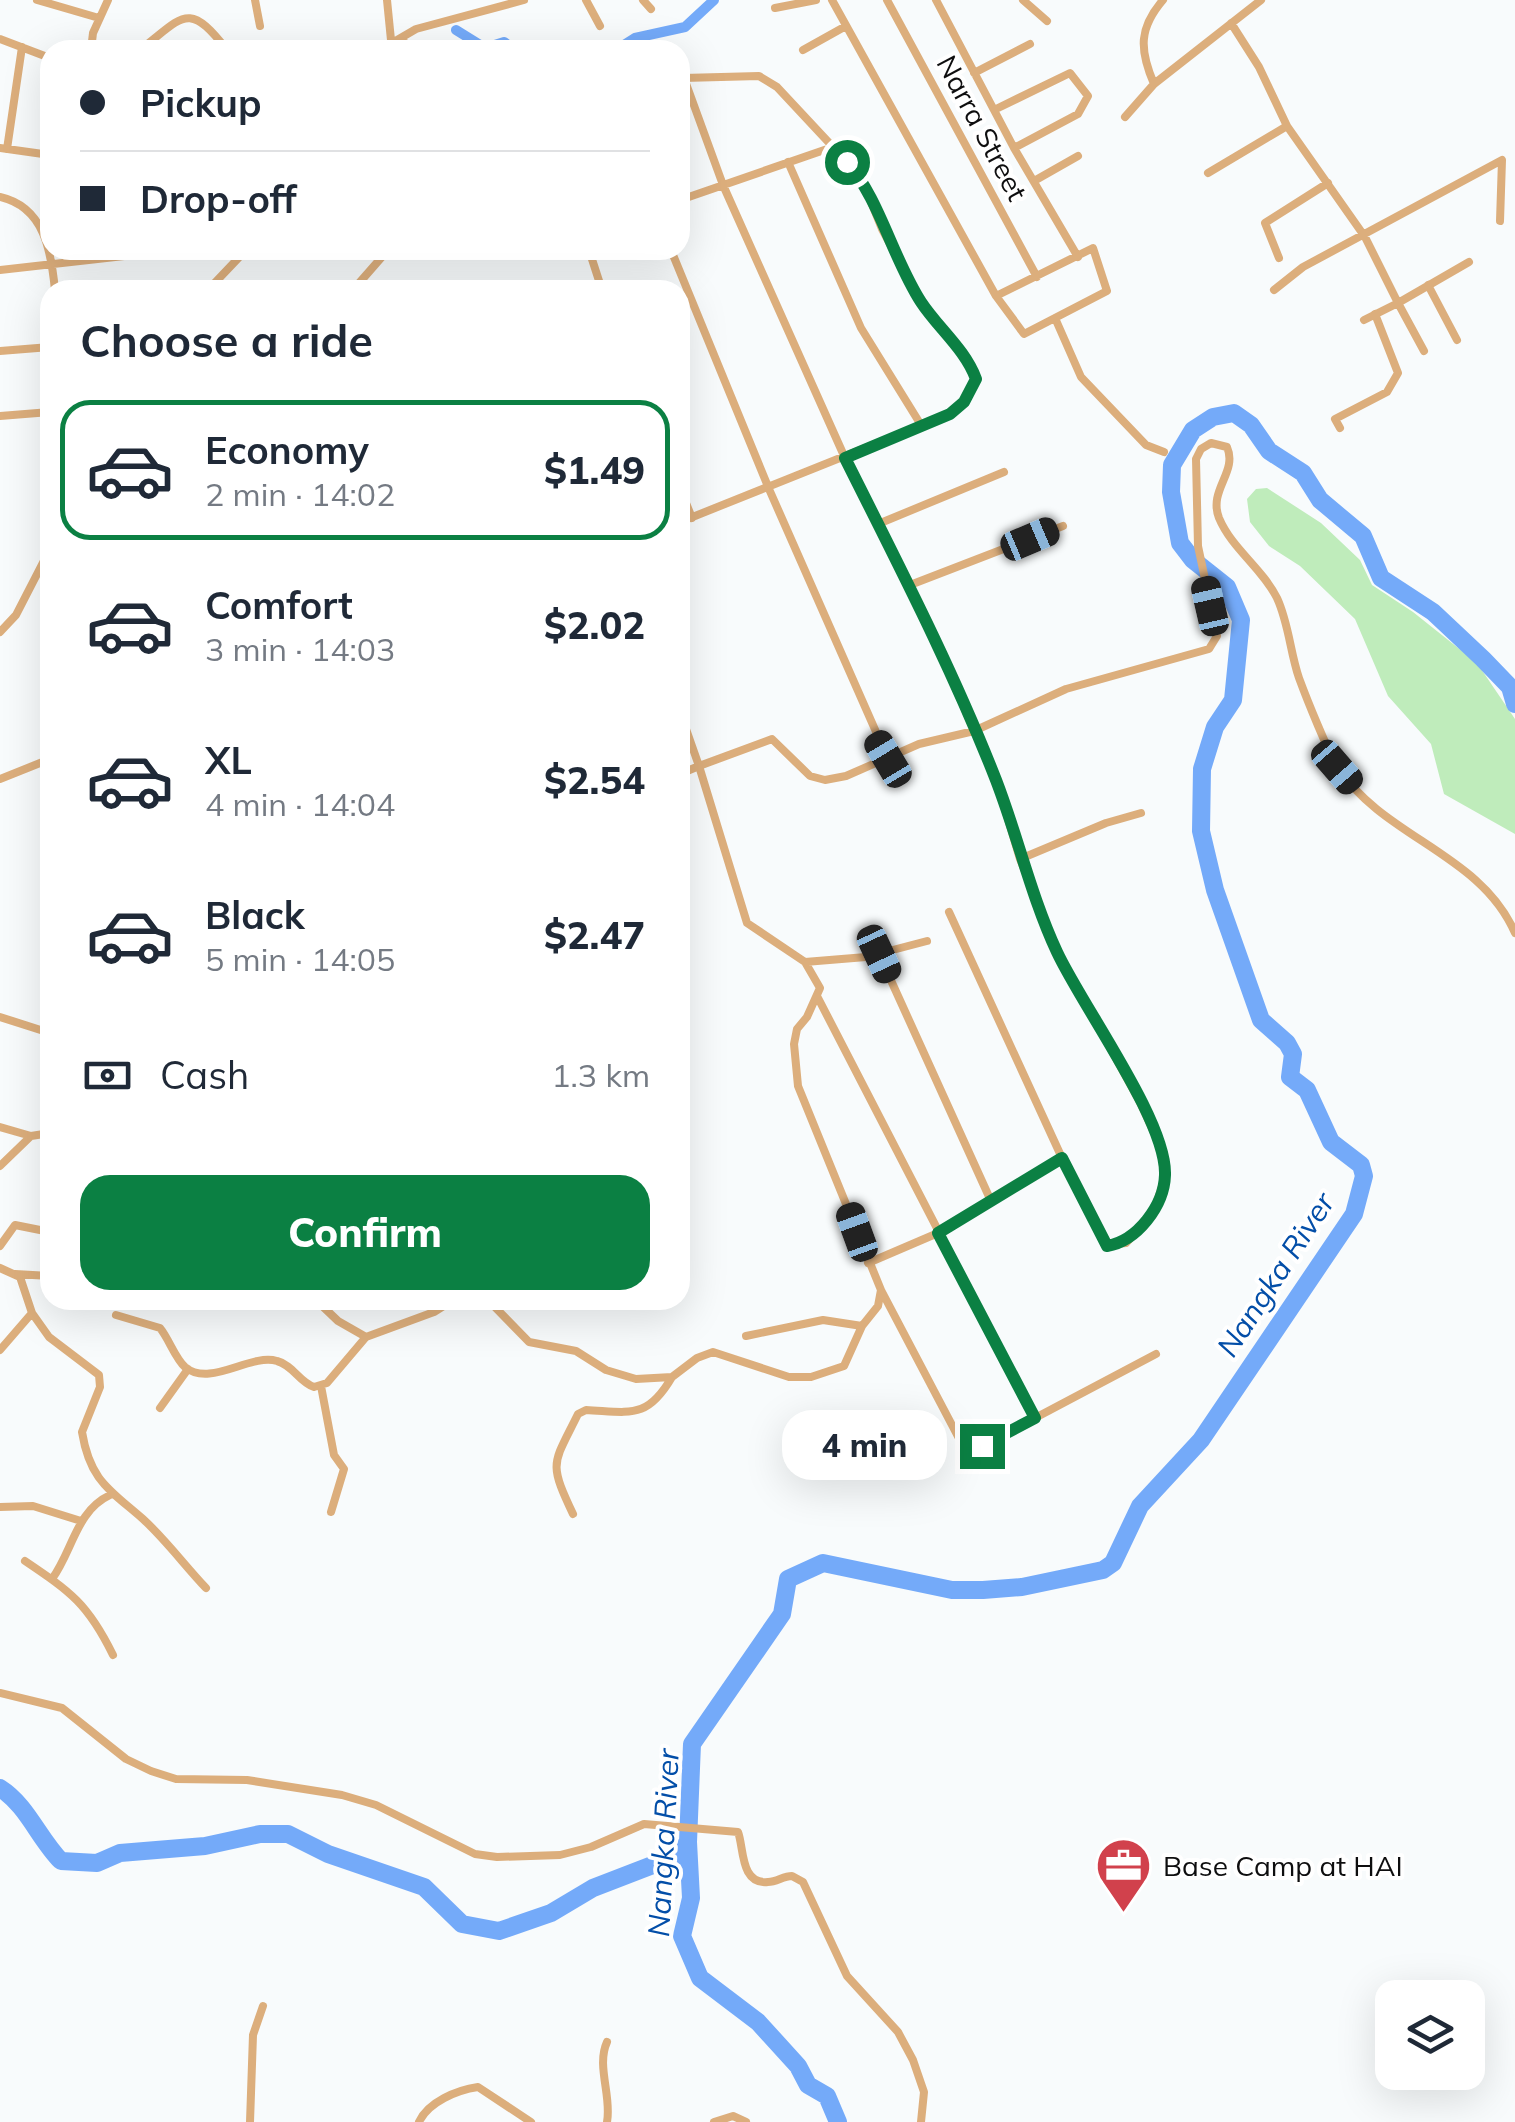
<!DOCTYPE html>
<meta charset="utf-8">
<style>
body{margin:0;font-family:Mulish,sans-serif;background:#f6f6f7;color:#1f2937;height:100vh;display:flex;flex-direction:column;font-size:38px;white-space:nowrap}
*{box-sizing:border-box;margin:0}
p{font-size:32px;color:#747a83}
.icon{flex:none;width:55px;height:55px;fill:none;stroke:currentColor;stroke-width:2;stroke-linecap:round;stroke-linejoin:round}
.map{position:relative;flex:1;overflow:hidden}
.side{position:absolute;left:40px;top:280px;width:650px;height:1030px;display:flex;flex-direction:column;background:#fff;border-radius:30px;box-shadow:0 10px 40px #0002}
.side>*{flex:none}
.banner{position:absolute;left:40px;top:40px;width:650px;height:220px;border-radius:30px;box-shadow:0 10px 40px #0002;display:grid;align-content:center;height:220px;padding:0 40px;background:#fff}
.tools{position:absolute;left:1375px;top:1980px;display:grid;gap:20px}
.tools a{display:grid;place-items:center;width:110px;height:110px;border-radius:20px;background:#fff;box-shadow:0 10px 40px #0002;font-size:50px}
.end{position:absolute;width:45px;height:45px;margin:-22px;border:12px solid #0b8043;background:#fff;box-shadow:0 0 0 5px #fff}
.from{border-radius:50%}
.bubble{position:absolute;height:70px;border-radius:30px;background:#fff;box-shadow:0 10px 40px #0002;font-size:32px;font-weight:800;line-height:70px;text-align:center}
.car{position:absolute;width:30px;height:60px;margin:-30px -15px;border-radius:12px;box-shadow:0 0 8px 2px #0007;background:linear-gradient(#222 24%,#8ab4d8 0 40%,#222 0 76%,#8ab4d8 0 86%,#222 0)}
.banner b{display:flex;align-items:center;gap:35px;height:95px;font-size:38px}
.banner b+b{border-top:2px solid #e0e1e3}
.banner i{width:25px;height:25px;background:#1f2937}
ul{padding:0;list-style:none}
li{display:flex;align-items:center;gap:30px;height:140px;margin:0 20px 15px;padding:0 20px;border:5px solid transparent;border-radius:30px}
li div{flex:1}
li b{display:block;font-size:38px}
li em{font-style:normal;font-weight:800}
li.current{border-color:#0b8043}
li>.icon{width:90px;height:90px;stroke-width:1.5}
h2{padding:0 40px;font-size:45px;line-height:120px}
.pay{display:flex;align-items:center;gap:25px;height:110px;padding:0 40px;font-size:38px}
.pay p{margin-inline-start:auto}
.cta{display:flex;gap:20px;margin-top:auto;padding:20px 40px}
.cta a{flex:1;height:115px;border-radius:30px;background:#0b8043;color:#fff;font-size:40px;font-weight:800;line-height:115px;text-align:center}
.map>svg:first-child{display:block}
.green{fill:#bfecbb}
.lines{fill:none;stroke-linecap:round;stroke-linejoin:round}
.canal{stroke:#74aaf9;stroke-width:10}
.river{stroke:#74aaf9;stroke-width:18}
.minor{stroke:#dcae7c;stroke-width:8}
.route{stroke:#0b8043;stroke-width:12}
.labels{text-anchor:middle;stroke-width:8;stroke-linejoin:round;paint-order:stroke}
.street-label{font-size:28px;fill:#0e0e0f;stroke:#fff}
.poi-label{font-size:28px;fill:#0e0e0f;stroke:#fff;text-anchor:start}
.water-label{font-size:30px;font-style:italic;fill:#034ea8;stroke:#fff}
</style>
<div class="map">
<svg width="1515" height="2122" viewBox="0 0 1515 2122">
<rect width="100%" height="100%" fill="#f8fbfc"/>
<!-- green -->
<path class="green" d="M1267,488L1321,523L1360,560L1372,585L1413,612L1477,663L1515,719V834L1444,794L1431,744L1388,696L1355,619L1300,566L1269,546L1250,522L1247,499L1256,489Z"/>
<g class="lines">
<!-- canal -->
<path class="canal" d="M456,30L485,48L504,42L516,50
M616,50L635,38L685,27L714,0"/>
<!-- river -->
<path class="river" d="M0,1788C27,1805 39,1839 61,1861L97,1863L120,1853L205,1846L260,1834H288L328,1854L424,1887L462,1924L499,1931L551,1913L593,1888L676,1856L688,1842
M838,2122L827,2096L808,2085L798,2066L758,2022L700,1978L682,1936L691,1898L688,1842L692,1744L782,1614L788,1579L823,1563L952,1590H983L1022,1587L1103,1570L1113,1563L1140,1506L1201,1440L1354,1214L1364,1176L1361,1165L1331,1142L1307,1090L1290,1077L1293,1054L1287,1043L1261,1020L1215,890L1201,831L1202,769L1215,727L1233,700L1241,620L1227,587L1193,560L1180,543L1171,492L1172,465L1193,430L1213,417L1234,413L1251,425L1269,451L1303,473L1320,500L1363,536L1381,578L1433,612L1483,659L1510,687L1515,704"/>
<!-- minor -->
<path class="minor" d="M37,0L99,18
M255,0L260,26
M387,0L392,50
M586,0L600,26
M643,0L651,9
M832,0L996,296L1024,334L1107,291L1093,248L996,296
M887,0L1037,277
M936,0L1014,148L1078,257
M1023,0L1047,21
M775,8L816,0
M1231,23L1259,67L1287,126L1365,237L1398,303L1469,262
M0,39L50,58
M400,40L418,50
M91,50L93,33L108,0
M140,50C184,16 188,0 227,50
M364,50L392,43L416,29L524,0
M803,50L846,26
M974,73L1030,44
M684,78L723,185L845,458L910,585L997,782L1020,859L1058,953L1140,1102L1162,1150L1165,1178L1153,1213L1126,1243L1107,1245L1062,1158L949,912
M1154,84C1139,49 1139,28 1163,0
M994,110L1070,73L1088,96L1078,114L1014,148
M1125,117L1154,84L1261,0
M0,148L50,155
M7,149L22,47
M46,155L50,124
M788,162L861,328L921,425
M1208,173L1287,126
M1034,181L1078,156
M0,197C44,207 51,250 55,290
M680,200L833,147
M589,250L602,290
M671,250L769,489L888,759
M1279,258L1265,223L1328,183
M0,270L133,255L149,250
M1428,285L1457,340
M208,290L246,250
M353,290L388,250
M1274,290L1303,267L1502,160L1500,221
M1055,318L1081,377L1146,445L1164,452
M1364,320L1398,303L1424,351
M0,351L50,347
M0,416L50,412
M1340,428L1335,419L1387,392L1398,373L1375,314
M680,488L692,518
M680,522L950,414L964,402L977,379L966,359L921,302L882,229L861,177L777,87L759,76L683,78
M878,524L1004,472
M910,585L1063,526
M0,632L16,615L50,549
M680,712L699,766L680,774
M0,779L50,759
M1020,859L1106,823L1141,813
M879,954L991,1201
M805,962L866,957L927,941
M817,996L1035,1418L982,1446H963L881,1290
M0,1017L50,1033
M0,1127L31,1136
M0,1166L31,1136L50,1133
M0,1246L15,1225L50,1232
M868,1263L938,1233L1062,1158
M0,1268L20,1277L32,1313L49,1337L99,1375L100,1387L82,1432C90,1481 110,1490 143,1519C166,1540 185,1566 206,1588
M15,1274L50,1276
M316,1300L338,1321L366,1337L434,1312L453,1300
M488,1300L529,1342L576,1351L606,1370L636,1379L672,1377L697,1358L713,1352L789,1377H811L844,1366L862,1326L823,1320L746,1336
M116,1315L160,1328C169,1339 175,1358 185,1367C210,1388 250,1353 277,1361C293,1365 299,1382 314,1387L327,1383L366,1337
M862,1326L878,1306L881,1290L798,1086L794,1044L797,1029L807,1017L820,988L805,962L747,923L699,766L772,739L810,776L825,780L846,776L919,744L974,731L1066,689L1209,649L1217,636L1198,546L1196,459L1201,449L1211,443L1227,447C1238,472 1208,490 1219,518C1232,549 1262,568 1277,598C1289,624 1290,652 1299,678C1306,697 1329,755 1339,769C1385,838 1481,854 1515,933
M0,1350L32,1313
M321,1386L334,1455L344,1469L331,1512
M160,1408L188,1369
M1035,1418L1156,1354
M0,1507L33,1506L81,1521
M573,1514C548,1461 553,1465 578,1414L586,1410C630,1412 647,1420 672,1377
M25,1561C71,1592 88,1604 113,1655
M52,1579C73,1550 76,1511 110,1495
M0,1693L62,1708L126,1759L151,1771L176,1779L247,1780L342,1795L376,1805L475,1854L497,1857L560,1855L591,1847L644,1824L738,1832C744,1847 740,1885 768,1882C777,1882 783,1876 792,1876L803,1882L847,1976L898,2032L913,2060L924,2092L921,2122
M607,2042C596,2066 612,2096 607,2122
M250,2122L253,2035L263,2006
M419,2122C428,2102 457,2090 478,2087L531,2122
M714,2122L733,2116L746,2122"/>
</g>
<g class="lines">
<!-- route -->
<path class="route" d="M847,162C879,198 893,259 921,302C938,328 965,349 976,379L964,402L950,414L845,458C898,564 953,670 996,780C1018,837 1031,896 1057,952C1082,1006 1167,1121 1165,1175C1164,1206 1137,1241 1107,1246L1062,1158L938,1233L1035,1418L982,1446"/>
</g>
<!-- icons -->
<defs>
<symbol id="office-pin" viewBox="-11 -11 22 30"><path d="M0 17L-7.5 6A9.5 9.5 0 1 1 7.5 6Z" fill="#d1414c" stroke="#fff"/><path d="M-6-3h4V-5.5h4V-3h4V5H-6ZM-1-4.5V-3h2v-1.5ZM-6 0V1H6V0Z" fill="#fff"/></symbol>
</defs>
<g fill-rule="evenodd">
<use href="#office-pin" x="1092" y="1834" width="63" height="86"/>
</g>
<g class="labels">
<!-- street labels -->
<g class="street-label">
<text transform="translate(982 128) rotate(62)" y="10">Narra Street</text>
</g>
<!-- poi labels -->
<g class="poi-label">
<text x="1163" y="1876">Base Camp at HAI</text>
</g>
<!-- water labels -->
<g class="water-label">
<text transform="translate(1276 1275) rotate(-57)" y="10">Nangka River</text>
<text transform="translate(664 1843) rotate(-87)" y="10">Nangka River</text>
</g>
</g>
</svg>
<div class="tools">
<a><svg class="icon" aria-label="layers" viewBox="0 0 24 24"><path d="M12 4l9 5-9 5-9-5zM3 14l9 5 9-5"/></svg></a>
</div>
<i class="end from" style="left:847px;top:162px"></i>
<i class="end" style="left:982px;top:1446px"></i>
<div class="bubble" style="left:782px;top:1410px;width:165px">4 min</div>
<i class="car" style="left:1030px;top:539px;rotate:67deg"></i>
<i class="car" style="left:1210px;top:606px;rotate:347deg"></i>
<i class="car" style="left:888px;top:759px;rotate:329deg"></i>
<i class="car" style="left:1337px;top:767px;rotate:139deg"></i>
<i class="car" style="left:879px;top:954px;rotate:155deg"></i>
<i class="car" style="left:857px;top:1232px;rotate:340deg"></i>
<div class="banner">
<b><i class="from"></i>Pickup</b>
<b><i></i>Drop-off</b>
</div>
<section class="side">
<h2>Choose a ride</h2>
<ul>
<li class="current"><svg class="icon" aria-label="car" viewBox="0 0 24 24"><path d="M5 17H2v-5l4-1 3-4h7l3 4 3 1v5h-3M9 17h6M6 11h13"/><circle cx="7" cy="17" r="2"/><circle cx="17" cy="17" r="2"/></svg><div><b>Economy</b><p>2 min · 14:02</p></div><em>$1.49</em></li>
<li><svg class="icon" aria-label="car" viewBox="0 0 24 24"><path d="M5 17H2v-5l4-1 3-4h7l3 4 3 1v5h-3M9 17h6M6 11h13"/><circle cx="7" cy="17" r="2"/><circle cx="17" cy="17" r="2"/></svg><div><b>Comfort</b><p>3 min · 14:03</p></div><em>$2.02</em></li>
<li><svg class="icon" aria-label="car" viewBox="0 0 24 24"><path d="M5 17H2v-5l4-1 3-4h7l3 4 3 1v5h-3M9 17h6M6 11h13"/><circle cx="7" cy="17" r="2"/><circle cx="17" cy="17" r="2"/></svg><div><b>XL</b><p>4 min · 14:04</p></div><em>$2.54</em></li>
<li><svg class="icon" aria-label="car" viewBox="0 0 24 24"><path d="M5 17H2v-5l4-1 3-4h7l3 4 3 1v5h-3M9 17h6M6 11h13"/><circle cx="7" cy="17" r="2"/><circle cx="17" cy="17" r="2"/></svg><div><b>Black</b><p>5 min · 14:05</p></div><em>$2.47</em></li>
</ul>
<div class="pay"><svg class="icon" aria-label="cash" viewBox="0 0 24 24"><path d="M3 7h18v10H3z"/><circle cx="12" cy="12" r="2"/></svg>Cash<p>1.3 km</p></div>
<div class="cta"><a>Confirm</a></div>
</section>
</div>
